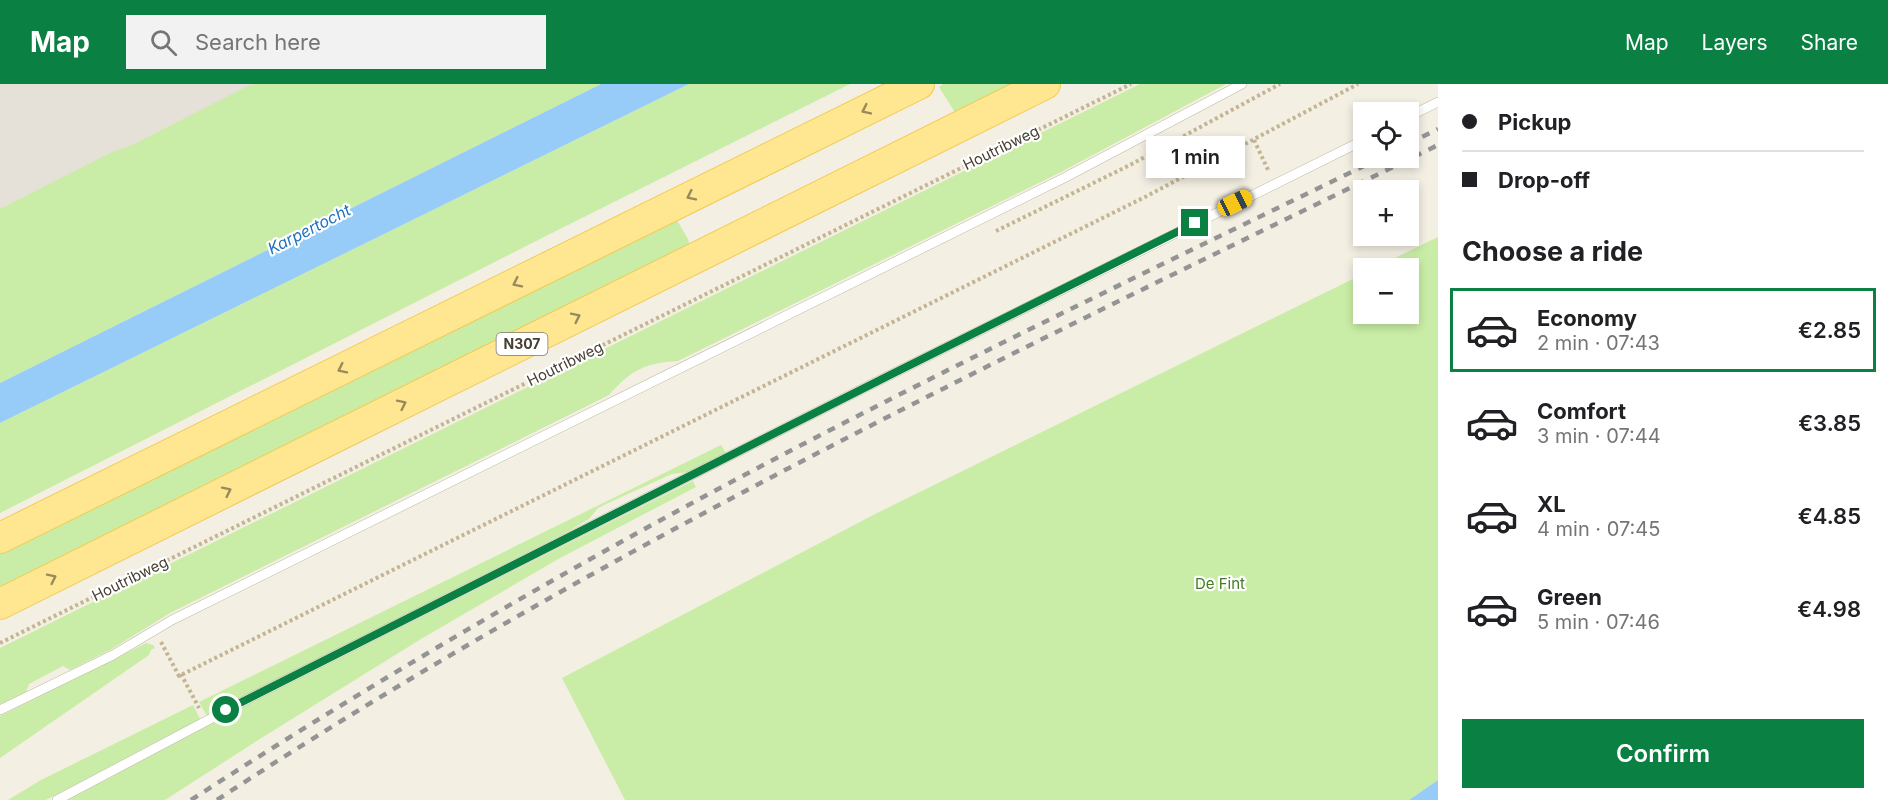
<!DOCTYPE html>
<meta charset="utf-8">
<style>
body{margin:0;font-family:Inter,sans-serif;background:#f2f2f2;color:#202124;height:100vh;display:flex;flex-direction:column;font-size:22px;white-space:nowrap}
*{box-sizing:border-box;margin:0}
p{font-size:20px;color:#757577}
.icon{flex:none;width:33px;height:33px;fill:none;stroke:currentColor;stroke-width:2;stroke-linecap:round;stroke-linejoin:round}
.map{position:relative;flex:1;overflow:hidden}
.side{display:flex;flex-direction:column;background:#fff;width:450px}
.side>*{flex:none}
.banner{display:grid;align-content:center;height:132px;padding:0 24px;background:#fff}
.tools{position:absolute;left:1353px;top:18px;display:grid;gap:12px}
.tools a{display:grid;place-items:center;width:66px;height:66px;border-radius:0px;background:#fff;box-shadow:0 3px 9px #0003;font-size:30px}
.end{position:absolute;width:27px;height:27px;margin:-14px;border:8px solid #0b8043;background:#fff;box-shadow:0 0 0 3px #fff}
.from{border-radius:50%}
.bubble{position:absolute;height:42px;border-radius:0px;background:#fff;box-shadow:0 3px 9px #0003;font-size:20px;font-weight:600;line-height:42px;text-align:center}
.car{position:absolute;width:18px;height:36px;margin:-18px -9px;border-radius:8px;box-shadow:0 0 4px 2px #0007;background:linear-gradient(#f5c518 24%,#345 0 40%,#f5c518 0 76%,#345 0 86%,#f5c518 0)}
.banner b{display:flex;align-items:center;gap:21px;height:57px;font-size:22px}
.banner b+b{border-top:2px solid #e0e0e0}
.banner i{width:15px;height:15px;background:#202124}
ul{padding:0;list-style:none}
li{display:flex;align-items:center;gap:18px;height:84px;margin:0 12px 9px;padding:0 12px;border:3px solid transparent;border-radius:0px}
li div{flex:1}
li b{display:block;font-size:22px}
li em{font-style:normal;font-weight:600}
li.active{border-color:#0b8043}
li>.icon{width:54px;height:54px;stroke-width:1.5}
h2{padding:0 24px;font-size:27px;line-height:72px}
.action{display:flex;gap:12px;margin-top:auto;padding:12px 24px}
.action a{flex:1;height:69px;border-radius:0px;background:#0b8043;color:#fff;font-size:24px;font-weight:600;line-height:69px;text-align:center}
header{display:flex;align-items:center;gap:36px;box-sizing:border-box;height:84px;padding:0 30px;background:#0b8043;color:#fff}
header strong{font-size:28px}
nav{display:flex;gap:33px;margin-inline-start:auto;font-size:21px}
.search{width:420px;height:54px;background:#f2f2f2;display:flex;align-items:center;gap:15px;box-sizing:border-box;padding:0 21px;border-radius:0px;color:#757577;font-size:22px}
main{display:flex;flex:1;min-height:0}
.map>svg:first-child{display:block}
.industrial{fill:#e5e0d8}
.green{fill:#c9eda6}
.water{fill:#97cbf8}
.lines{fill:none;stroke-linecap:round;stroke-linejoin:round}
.service-casing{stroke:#c0b8a4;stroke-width:10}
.primary-casing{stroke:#f1cb54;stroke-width:32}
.path{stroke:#c3b594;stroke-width:4;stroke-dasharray:3 3;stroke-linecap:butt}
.service{stroke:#fff;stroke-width:9}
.primary{stroke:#ffe690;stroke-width:30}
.rail{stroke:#949494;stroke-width:4.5;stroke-dasharray:8 8;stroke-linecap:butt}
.oneway{stroke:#998a5c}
.route{stroke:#0b8043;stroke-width:8}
.labels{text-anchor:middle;stroke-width:4.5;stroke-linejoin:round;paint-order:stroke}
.shield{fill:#fff;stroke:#7e7970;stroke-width:1.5}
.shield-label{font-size:14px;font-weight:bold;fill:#463f32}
.street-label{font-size:15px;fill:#463f32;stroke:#fff}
.park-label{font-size:15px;fill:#3e7e20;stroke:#fff}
.water-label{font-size:16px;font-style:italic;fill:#2072bd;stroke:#fff}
</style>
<header>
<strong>Map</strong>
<div class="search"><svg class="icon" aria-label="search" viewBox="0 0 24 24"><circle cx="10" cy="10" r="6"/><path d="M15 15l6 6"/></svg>Search here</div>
<nav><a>Map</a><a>Layers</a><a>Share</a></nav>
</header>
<main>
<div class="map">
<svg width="1438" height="716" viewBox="0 0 1438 716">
<rect width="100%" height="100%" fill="#f4efe3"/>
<!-- industrial -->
<path class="industrial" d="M0,0H376L0,190Z"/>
<!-- green -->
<path class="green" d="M252,0H601L0,299V125L112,68L132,61Z
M689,0H850L546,152L0,429V339Z
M943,0H1018L956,30L939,3Z
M1140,0H1226L1061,88L678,277C645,279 631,286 609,311L170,529L110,566L70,586L63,582L29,600L26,608L0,621V564Z
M675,133L688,155L690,163L0,504V465Z
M1438,153V696L1409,716H625L562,594L877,429L1363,190L1364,230H1408V184H1374Z
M721,361L726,369L688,388L672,390L606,420L598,424L589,435L569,447L207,632L199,618Z
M693,397L696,403L560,474L421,555L263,653L165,716H67L246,621Z
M146,559L153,561L155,564L151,566L149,571L0,674V632Z
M193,621L200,635L46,716H8L41,696Z"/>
<!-- water -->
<path class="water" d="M601,0H689L0,339V299Z
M1438,696V716H1409Z"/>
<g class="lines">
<defs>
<path id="service" d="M1408,33L1438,18
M0,626L113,571L172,536L1064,94L1242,0
M57,716L246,616L874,299L1364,56"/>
<path id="primary" d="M0,454L919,0
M0,520L1045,0"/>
</defs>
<!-- service casing -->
<use href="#service" class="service-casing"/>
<!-- primary casing -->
<use href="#primary" class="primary-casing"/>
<!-- path -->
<path class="path" d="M1254,56L1269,88
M996,147L1130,81L1280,0
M161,558L179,592L1145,113L1358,0
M0,559L1131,0
M181,590L199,624"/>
<!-- service -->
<use href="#service" class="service"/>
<!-- primary -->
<use href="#primary" class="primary"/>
<!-- rail -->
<path class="rail" d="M1408,60L1438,45
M191,716C347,615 507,520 670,431C903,304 1143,190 1380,74
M217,716C604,462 1023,264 1438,61"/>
</g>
<!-- one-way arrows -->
<defs><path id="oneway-chevron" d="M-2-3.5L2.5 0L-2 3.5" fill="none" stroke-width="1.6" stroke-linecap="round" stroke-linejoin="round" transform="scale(1.5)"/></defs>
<g class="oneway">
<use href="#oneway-chevron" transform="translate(866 26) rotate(154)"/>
<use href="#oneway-chevron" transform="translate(691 112) rotate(154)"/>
<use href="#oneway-chevron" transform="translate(517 199) rotate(154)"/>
<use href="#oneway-chevron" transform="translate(576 233) rotate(-26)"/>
<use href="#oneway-chevron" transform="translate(342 285) rotate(154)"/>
<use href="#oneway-chevron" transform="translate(402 320) rotate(-26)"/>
<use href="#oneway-chevron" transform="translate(227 407) rotate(-26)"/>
<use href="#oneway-chevron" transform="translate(52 494) rotate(-26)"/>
</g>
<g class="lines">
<!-- route -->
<path class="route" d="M226,626L894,289L1195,139"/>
</g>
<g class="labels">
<!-- shield labels -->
<rect class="shield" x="496.5" y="249" width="51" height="22" rx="4.5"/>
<g class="shield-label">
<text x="522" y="265">N307</text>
</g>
<!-- street labels -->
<g class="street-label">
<text transform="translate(1001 64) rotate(-26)" y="5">Houtribweg</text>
<text transform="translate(565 280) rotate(-26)" y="5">Houtribweg</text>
<text transform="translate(130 495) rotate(-26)" y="5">Houtribweg</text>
</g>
<!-- park labels -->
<g class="park-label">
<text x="1220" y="505">De Fint</text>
</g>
<!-- water labels -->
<g class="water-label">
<text transform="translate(309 145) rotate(-27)" y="6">Karpertocht</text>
</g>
</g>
</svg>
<div class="tools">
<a><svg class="icon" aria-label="locate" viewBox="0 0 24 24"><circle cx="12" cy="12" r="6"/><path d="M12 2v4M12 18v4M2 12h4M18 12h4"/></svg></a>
<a>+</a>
<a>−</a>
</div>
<i class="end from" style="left:226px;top:626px"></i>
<i class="end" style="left:1195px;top:139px"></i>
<div class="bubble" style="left:1146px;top:52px;width:99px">1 min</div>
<i class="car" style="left:1235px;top:119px;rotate:64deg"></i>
</div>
<section class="side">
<div class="banner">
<b><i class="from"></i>Pickup</b>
<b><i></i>Drop-off</b>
</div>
<h2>Choose a ride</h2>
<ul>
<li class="active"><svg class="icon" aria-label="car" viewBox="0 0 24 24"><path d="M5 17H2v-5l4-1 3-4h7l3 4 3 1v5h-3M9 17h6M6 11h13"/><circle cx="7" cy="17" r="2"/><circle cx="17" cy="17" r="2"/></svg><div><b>Economy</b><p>2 min · 07:43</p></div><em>€2.85</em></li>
<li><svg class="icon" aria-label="car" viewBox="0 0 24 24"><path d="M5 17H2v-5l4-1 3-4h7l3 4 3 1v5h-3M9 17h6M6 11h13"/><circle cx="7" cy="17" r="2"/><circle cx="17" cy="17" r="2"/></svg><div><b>Comfort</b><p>3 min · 07:44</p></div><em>€3.85</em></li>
<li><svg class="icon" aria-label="car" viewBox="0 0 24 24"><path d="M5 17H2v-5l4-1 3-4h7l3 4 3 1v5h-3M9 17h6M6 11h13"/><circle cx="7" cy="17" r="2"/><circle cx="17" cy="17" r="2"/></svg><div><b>XL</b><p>4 min · 07:45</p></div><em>€4.85</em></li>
<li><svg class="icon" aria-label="car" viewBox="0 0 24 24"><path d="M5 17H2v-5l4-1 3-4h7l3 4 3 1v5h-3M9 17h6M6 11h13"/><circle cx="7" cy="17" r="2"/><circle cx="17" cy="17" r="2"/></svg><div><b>Green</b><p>5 min · 07:46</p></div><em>€4.98</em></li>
</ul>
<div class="action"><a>Confirm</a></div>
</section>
</main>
